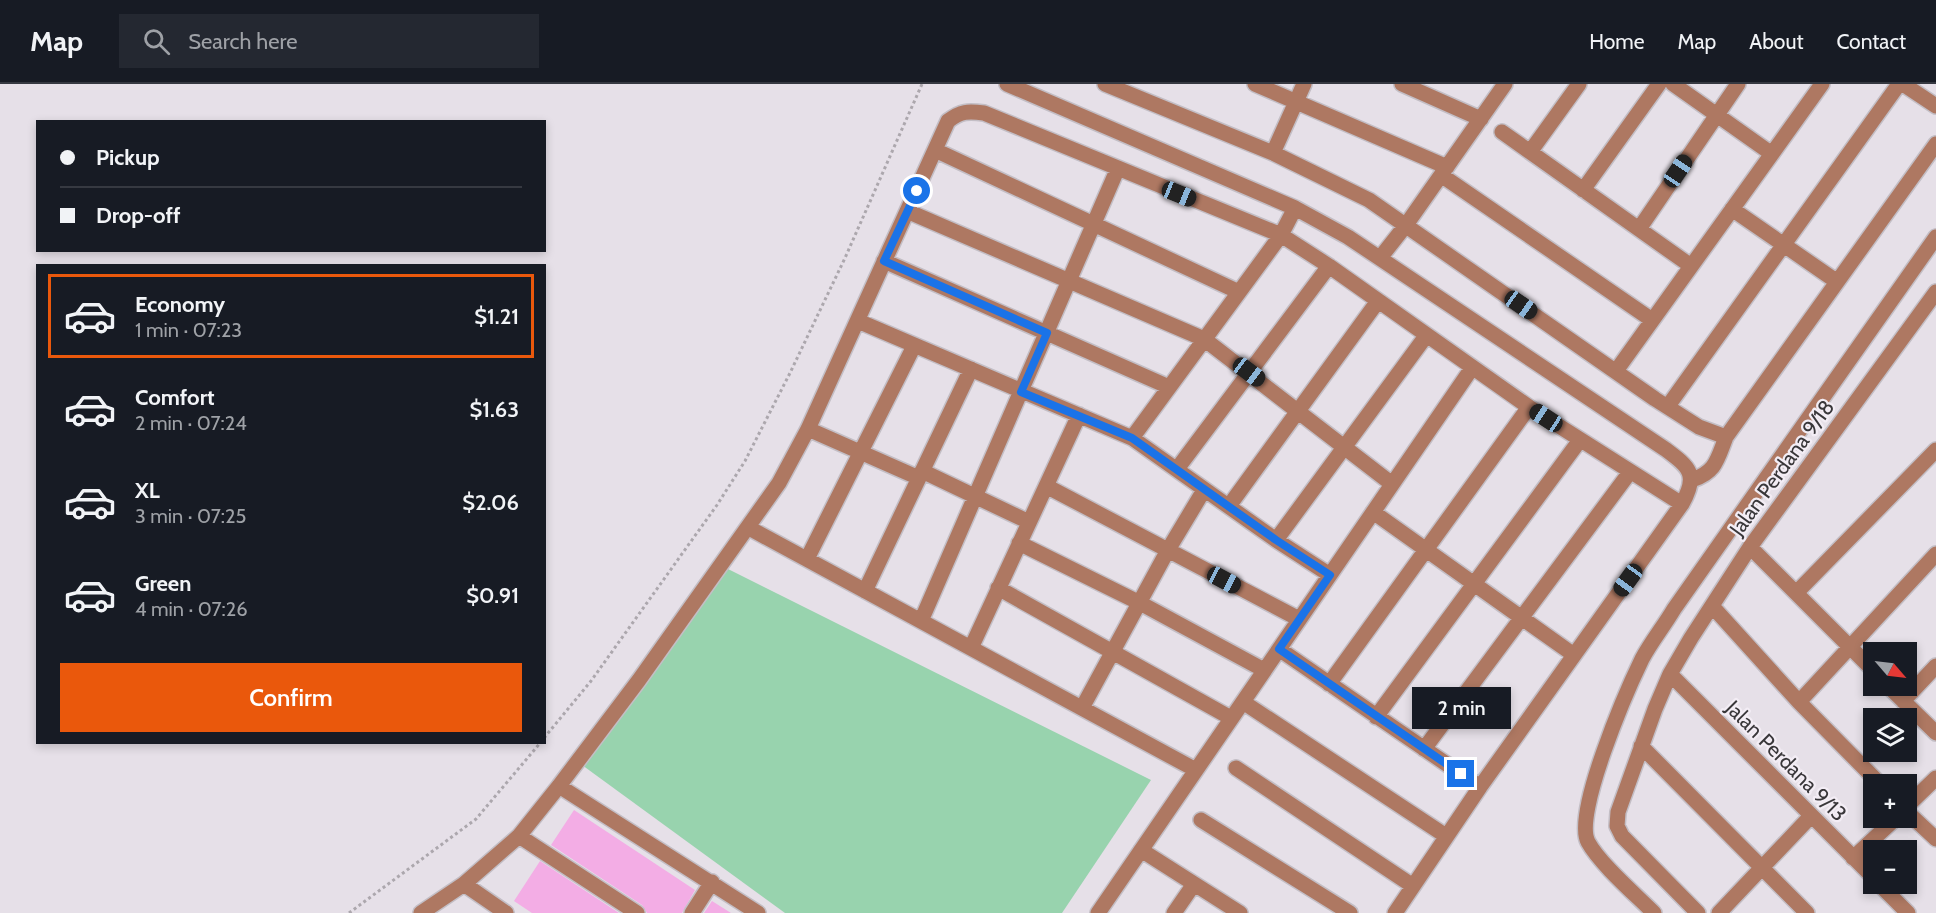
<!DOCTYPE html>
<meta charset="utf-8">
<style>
body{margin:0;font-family:Cabin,sans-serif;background:#242831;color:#f1f3f6;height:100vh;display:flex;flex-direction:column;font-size:22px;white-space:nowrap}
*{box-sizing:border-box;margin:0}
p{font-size:20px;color:#9ea1a6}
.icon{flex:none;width:33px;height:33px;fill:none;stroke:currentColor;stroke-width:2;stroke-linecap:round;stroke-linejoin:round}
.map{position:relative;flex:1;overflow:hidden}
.drawer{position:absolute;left:36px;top:180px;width:510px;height:480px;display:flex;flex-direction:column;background:#171b24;border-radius:0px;box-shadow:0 3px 9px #0003}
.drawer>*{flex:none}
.hud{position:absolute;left:36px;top:36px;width:510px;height:132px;border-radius:0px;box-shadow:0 3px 9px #0003;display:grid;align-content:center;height:132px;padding:0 24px;background:#171b24}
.needle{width:39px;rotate:118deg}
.buttons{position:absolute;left:1863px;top:558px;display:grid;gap:12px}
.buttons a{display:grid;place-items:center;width:54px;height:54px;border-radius:0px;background:#171b24;box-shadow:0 3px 9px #0003;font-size:30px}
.end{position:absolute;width:27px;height:27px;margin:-14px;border:8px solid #1a73e8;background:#fff;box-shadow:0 0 0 3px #fff}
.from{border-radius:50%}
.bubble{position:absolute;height:42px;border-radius:0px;background:#171b24;box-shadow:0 3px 9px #0003;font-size:20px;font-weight:600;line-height:42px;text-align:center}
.car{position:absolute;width:18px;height:36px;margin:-18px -9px;border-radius:8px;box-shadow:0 0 4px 2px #0007;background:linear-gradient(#222 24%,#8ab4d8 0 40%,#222 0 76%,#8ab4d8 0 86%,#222 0)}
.hud b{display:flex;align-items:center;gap:21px;height:57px;font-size:22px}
.hud b+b{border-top:2px solid #363941}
.hud i{width:15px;height:15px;background:#f1f3f6}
ul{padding:10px 0 0;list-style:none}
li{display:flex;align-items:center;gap:18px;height:84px;margin:0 12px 9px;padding:0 12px;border:3px solid transparent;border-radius:0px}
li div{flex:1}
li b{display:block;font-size:22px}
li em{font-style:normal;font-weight:600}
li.current{border-color:#ea580c}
li>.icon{width:54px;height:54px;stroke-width:1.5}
.button{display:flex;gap:12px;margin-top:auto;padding:12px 24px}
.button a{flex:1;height:69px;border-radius:0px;background:#ea580c;color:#fff;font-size:24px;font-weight:600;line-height:69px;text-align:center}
header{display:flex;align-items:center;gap:36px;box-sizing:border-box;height:84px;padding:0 30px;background:#171b24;border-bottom:2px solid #363941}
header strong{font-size:28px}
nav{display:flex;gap:33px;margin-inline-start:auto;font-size:21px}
.search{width:420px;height:54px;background:#242831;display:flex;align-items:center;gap:15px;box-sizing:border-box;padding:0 21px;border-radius:0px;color:#9ea1a6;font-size:22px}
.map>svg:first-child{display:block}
.green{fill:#98d3ae}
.building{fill:#f3ade5}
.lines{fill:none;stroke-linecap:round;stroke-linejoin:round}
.minor-casing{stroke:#c3bec5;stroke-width:18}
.path{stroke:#aca7ad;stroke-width:3;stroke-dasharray:3 3;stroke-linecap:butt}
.minor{stroke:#ae7862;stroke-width:15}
.route{stroke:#1a73e8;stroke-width:8}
.labels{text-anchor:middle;stroke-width:4.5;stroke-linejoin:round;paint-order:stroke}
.street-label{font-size:21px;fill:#39373a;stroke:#f3edf5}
</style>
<header>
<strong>Map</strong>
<div class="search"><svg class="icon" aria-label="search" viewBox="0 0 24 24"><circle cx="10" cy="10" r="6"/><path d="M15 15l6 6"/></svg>Search here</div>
<nav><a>Home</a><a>Map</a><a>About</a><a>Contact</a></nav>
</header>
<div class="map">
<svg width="1936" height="829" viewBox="0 0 1936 829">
<rect width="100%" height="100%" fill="#e6e0e8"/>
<!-- green -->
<path class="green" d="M726,484L1151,696L1062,829H785L582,681Z"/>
<!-- building -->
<path class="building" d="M574,726L695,806L682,829H647L642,821L551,761Z
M540,777L619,829H532L514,817Z
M712,817L731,829H704Z"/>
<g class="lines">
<defs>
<path id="minor" d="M1007,0L1295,124L1348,153L1665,365C1689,383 1699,390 1682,420L1480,703L1395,829
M1105,0L1273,69L1369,116L1655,315L1699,343L1726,353
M1255,0L1447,83
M1402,0L1481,35
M1673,0L1772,70
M1903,0L1936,22
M1502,48L1691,182
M935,66L1239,208
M1530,68L1579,0
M1273,69L1304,0
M1441,91L1652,236
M1583,106L1659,0
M1732,125L1836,197
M907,127L1204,255L1392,400
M1639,145L1738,0
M1380,174L1406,141L1505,0
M884,177L1169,303
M858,237L1132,354L1276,456L1330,491
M1616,287L1822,0
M1668,322L1899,0
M808,345L919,394
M1132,354L1281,151L1295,124
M1177,385L1329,182
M922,387L1029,438
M1692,396C1716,388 1717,376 1726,353L1936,60
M1046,402L1299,535
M1229,422L1378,217
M1373,428L1574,571
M749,444L1196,686
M1276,456L1426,252
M1019,459L1140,519L1264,586
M1750,463L1874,587
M807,475L914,262
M998,504L1231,634
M865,507L971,285
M1796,509L1936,366
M1712,522L1799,618L1880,700
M921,537L1118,84
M971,564L1079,331
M1279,565L1480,703
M1670,590L1874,794
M1329,600L1529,323
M1888,602L1936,649
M1903,617L1936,582
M1243,618L1446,752
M1799,618L1936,470
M1082,624L1168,466L1204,406
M1376,633L1580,356
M1641,662L1807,829
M1424,665L1630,388
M1236,684L1413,802
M559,702L758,829
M1906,723L1936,694
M1906,727L1936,755
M1201,736L1350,829
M519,752L637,829
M1141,766L1240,829
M1853,774L1896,734
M464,800L506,829
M1879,800L1908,829
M421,829L464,800L519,752L559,702L639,596L779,399L808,345L948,37C961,27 968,27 984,29L1281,151L1329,182L1529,323L1682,420
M692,829L712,798
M1098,829L1472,284
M1174,829L1194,800
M1654,829C1636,811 1600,780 1588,758C1573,730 1627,606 1642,575C1651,558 1664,542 1674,525L1936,153
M1698,829L1622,752L1617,742L1618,728L1655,625L1670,590L1691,554L1750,463L1936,208
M1719,829L1811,732"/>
</defs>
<!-- minor casing -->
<use href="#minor" class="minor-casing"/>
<!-- path -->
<path class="path" d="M544,654L591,597L717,421L745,377L790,289L845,174L922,0
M349,829L476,735L541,658"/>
<!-- minor -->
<use href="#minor" class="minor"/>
</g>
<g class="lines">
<!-- route -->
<path class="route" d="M917,107L884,177L1047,249L1021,308L1132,354L1276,456L1330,491L1279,565L1461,690"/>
</g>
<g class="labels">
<!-- street labels -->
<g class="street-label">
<text transform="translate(1782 384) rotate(-54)" y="7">Jalan Perdana 9/18</text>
<text transform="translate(1786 677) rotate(45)" y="7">Jalan Perdana 9/13</text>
</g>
</g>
</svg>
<div class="buttons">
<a><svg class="needle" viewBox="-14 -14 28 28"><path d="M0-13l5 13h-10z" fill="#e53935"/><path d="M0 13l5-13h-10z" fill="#9ea1a6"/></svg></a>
<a><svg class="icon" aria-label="layers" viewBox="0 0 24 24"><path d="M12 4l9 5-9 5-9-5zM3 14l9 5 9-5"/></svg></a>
<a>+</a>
<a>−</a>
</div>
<i class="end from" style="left:917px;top:107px"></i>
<i class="end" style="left:1461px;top:690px"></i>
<div class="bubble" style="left:1412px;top:603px;width:99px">2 min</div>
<i class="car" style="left:1678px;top:87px;rotate:34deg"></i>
<i class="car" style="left:1179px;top:110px;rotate:112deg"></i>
<i class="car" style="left:1521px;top:221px;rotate:125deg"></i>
<i class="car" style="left:1249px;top:288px;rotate:127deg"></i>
<i class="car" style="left:1546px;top:334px;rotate:303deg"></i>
<i class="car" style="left:1224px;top:496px;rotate:118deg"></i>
<i class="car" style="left:1628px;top:496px;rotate:216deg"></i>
<div class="hud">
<b><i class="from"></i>Pickup</b>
<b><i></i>Drop-off</b>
</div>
<section class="drawer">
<ul>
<li class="current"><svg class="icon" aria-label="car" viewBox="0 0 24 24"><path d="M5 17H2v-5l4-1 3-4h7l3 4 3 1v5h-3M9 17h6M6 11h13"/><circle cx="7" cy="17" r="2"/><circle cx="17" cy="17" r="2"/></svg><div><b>Economy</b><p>1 min · 07:23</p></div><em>$1.21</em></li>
<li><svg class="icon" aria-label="car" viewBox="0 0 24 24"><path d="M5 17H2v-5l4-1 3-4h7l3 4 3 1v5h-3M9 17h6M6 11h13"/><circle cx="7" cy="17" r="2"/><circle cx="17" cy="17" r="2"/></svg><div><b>Comfort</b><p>2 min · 07:24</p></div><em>$1.63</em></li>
<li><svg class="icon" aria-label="car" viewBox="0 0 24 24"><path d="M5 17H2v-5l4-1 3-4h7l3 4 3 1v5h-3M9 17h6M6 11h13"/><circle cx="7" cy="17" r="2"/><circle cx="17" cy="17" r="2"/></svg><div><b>XL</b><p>3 min · 07:25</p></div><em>$2.06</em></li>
<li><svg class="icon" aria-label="car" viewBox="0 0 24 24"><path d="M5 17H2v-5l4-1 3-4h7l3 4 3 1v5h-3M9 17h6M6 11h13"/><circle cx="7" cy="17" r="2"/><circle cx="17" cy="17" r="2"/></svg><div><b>Green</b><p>4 min · 07:26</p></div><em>$0.91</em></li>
</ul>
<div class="button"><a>Confirm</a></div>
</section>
</div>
